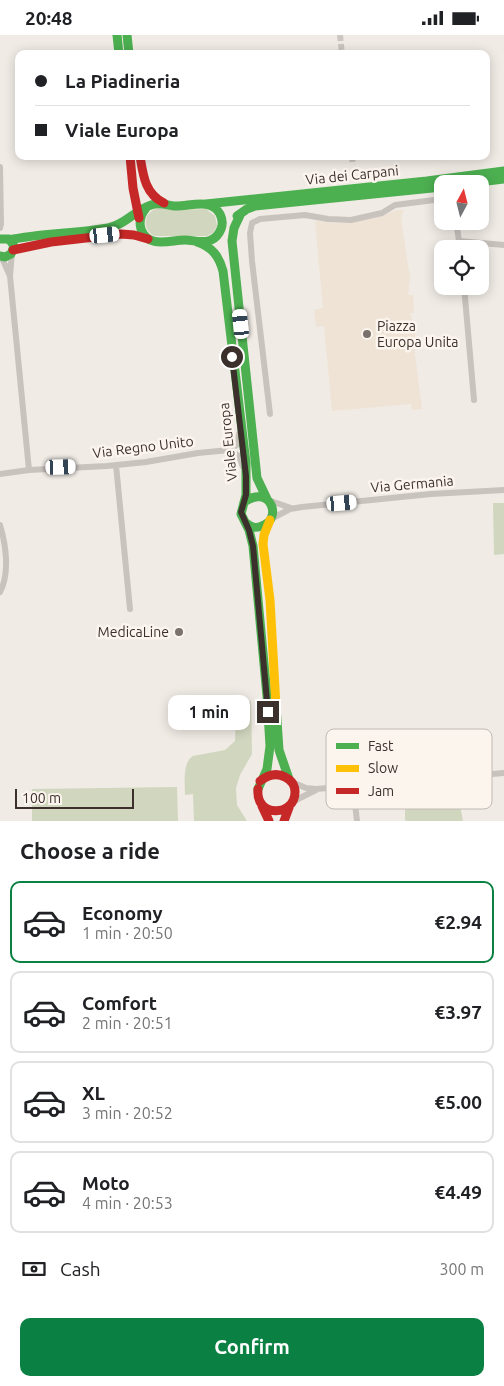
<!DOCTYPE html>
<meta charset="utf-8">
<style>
body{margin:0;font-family:Ubuntu,sans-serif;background:#f6f6f6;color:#202124;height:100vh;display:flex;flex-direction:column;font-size:19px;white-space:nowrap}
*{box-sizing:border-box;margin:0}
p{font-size:16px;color:#757577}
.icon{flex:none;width:28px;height:28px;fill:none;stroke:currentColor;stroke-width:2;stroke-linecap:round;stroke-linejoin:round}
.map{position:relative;height:786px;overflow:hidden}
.panel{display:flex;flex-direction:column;background:#fff;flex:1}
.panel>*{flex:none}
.hud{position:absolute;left:15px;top:15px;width:475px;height:110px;border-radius:10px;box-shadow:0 2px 12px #0003;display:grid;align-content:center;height:110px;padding:0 20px;background:#fff}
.needle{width:32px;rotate:7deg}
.controls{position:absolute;left:434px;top:140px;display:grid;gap:10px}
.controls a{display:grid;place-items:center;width:55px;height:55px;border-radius:10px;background:#fff;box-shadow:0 2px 12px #0003;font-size:25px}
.scale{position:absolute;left:15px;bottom:12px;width:119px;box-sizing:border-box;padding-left:5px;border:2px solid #3b302b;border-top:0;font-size:14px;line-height:18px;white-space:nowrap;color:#3b302b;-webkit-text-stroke:4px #fbf5ee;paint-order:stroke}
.end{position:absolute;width:22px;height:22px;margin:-11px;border:6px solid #3b302b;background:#fff;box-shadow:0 0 0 2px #fff}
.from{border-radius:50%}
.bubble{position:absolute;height:35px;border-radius:10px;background:#fff;box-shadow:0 2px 12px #0003;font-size:16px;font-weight:700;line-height:35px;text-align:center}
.car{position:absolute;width:15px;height:30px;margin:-15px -8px;border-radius:6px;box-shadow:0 0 4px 1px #0007;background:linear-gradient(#fff 24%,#345 0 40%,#fff 0 76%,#345 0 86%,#fff 0)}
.hud b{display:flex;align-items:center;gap:18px;height:48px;font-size:19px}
.hud b+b{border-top:1px solid #e0e0e0}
.hud i{width:12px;height:12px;background:#202124}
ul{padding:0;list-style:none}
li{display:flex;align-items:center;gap:15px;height:82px;margin:0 10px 8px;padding:0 10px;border:2px solid #e0e0e0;border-radius:10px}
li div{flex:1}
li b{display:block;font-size:19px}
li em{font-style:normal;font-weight:700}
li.selected{border-color:#0b8043}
li>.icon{width:45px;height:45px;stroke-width:1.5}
h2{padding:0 20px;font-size:22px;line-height:60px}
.pay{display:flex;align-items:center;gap:12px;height:55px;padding:0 20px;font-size:19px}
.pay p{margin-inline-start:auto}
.button{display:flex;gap:10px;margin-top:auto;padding:10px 20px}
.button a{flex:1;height:58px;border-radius:10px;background:#0b8043;color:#fff;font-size:20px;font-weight:700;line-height:58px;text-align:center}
.status{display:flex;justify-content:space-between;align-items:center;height:35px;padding:0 25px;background:#fff;direction:ltr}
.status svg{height:14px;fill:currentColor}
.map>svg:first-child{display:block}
.green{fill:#d1d6bf}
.plaza{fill:#eee3d5}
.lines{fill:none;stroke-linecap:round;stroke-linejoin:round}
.street-tunnel{stroke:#ccc6c0;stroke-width:6;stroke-dasharray:6 3;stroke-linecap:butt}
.street{stroke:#c9c3be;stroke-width:6}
.fast{stroke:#4caf50;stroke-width:9}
.slow{stroke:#ffc107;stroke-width:9}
.jam{stroke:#c62828;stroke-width:9}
.route{stroke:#3b302b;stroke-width:6}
.poi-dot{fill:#7a716c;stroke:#fbf5ee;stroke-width:2}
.labels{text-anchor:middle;stroke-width:5;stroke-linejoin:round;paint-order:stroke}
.street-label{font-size:14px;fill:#3b302b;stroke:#fbf5ee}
.poi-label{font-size:14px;fill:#3b302b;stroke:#fbf5ee;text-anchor:start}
.key{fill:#fbf5ee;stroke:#c1bab4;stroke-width:1}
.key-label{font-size:14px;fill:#3b302b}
</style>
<div class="status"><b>20:48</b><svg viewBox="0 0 49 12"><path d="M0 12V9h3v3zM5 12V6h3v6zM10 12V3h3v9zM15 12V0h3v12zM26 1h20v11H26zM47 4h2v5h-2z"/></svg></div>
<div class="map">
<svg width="504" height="786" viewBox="0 0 504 786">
<rect width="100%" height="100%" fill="#f0ebe5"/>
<!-- green -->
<path class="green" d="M158,173L179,175L206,174L215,181L217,191L213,198L207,201H154C141,193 144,177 158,173Z
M493,468H504V519L494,520Z
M251,666L252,719L240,740L236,753L237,770L247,786H194L193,759L185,760C185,748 182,728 193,721L225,715L235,706L236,678L246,667Z
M177,752L178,786H32V754Z
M456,756L457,765H459L463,786H407L405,785V775L408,771L407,761Z"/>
<!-- plaza -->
<path class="plaza" d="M398,175H404L401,183L410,243L408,260H413L414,278H410L415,294V319L422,374L412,375L411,369L332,376L324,291L316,292L314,275L323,273L315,186L334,188L352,187L375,183Z"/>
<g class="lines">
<!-- street-tunnel -->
<path class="street-tunnel" d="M340,0L342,19
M352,121L353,130"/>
<!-- street -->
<path class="street" d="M0,132L1,189L0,193
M456,186L459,206
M459,214V206L504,210
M12,217L10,241L29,435
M1,221L10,241
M464,251L474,365
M270,379L252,226L250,198L252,188L260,184L305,180L328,184L351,185L382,178L395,170L442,164
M229,415L239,421L243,432
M116,430L130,574
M0,439L29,435L107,431L146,427L198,418L229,415L238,409L239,399
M268,465L291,473
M271,484L290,474L302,472L431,459L504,455
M0,490C6,510 10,538 0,557
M292,747L306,753L316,754L504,738
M353,751L357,786
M292,767L316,755"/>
<!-- fast -->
<path class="fast" d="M117,0L119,19
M127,0L129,19
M463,149L504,144
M206,169L427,146L504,136
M241,178L234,193L232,206L257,443L267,464
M237,181L247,174L255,171L442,152
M0,204H9L14,211L11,219L5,222L0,221
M9,205C42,198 75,199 108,193C125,190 135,175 151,170C159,167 166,170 174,171C189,172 211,162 220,179C222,183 223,189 221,194C219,199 216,203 211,205C202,209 194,205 185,205C170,205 148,214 141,194C139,187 141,179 146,173
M197,207C212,212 219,221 223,236L246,428V460L241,479L249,495L253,511L267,661L270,711L267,734L258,754
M244,467C270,449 282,482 264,490C257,494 252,493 246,488
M276,671L279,715L289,744"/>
<!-- slow -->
<path class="slow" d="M270,485L264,500L263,509L270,565L276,671"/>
<!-- jam -->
<path class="jam" d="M130,121L133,153L139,183
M140,121C143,140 145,159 164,168
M13,215L51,207L121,199L134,200L148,204
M258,754C255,783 295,782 295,757C295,750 291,745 285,742C276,737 268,740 260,746
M262,771L269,786
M284,786L290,770"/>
</g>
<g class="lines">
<!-- route -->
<path class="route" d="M232,322L246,441V460L241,477L249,495L253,511L268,677"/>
</g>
<!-- markers -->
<g class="poi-dot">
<circle cx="367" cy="299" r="5"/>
<circle cx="179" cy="597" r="5"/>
</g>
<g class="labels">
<!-- street labels -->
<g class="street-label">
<text transform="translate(352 140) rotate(-6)" y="5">Via dei Carpani</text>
<text transform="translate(228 407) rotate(-96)" y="5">Viale Europa</text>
<text transform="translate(143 412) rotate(-7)" y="5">Via Regno Unito</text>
<text transform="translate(412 449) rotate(-5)" y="5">Via Germania</text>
</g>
<!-- poi labels -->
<g class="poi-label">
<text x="377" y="296">Piazza<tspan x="377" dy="16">Europa Unita</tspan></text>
<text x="169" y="602" text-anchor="end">MedicaLine</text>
</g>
</g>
<!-- legend -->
<rect x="326" y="694" width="166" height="80" rx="8" class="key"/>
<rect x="336" y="708" width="23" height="6" fill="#4caf50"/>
<rect x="336" y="730" width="23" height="7" fill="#ffc107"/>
<rect x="336" y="753" width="23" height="6" fill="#c62828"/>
<g class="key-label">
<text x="368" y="716">Fast</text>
<text x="368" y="738">Slow</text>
<text x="368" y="761">Jam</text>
</g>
</svg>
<div class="controls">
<a><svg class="needle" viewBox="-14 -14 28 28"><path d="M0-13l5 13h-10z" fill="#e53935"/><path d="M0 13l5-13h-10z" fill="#757577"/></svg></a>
<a><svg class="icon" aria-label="locate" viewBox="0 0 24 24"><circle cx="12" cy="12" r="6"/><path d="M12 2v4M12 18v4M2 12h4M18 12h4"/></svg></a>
</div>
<div class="scale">100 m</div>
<i class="end from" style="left:232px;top:322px"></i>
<i class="end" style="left:268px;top:677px"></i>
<div class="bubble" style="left:168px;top:660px;width:82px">1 min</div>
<i class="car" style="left:105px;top:200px;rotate:84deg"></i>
<i class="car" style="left:241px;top:289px;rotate:354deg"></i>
<i class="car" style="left:61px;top:432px;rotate:88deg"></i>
<i class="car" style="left:342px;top:468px;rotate:85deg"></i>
<div class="hud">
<b><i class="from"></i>La Piadineria</b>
<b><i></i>Viale Europa</b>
</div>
</div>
<section class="panel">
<h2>Choose a ride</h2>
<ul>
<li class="selected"><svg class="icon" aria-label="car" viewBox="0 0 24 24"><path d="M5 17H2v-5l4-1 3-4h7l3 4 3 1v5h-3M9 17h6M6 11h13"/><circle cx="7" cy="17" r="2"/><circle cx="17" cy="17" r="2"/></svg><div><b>Economy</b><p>1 min · 20:50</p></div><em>€2.94</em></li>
<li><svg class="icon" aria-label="car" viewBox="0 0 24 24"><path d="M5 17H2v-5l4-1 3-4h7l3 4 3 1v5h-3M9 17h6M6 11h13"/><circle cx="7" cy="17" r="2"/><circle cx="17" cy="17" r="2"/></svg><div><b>Comfort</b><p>2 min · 20:51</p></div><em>€3.97</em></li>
<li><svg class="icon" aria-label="car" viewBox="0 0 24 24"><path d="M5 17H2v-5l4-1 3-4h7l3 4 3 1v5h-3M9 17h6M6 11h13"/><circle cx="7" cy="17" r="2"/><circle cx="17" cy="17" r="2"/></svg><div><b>XL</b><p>3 min · 20:52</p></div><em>€5.00</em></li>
<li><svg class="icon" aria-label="car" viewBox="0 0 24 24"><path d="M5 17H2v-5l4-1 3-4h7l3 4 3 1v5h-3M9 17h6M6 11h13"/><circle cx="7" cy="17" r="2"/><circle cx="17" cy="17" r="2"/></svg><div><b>Moto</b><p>4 min · 20:53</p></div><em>€4.49</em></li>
</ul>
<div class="pay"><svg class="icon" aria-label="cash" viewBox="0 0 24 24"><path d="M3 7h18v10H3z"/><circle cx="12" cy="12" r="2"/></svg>Cash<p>300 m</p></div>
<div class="button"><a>Confirm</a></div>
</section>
